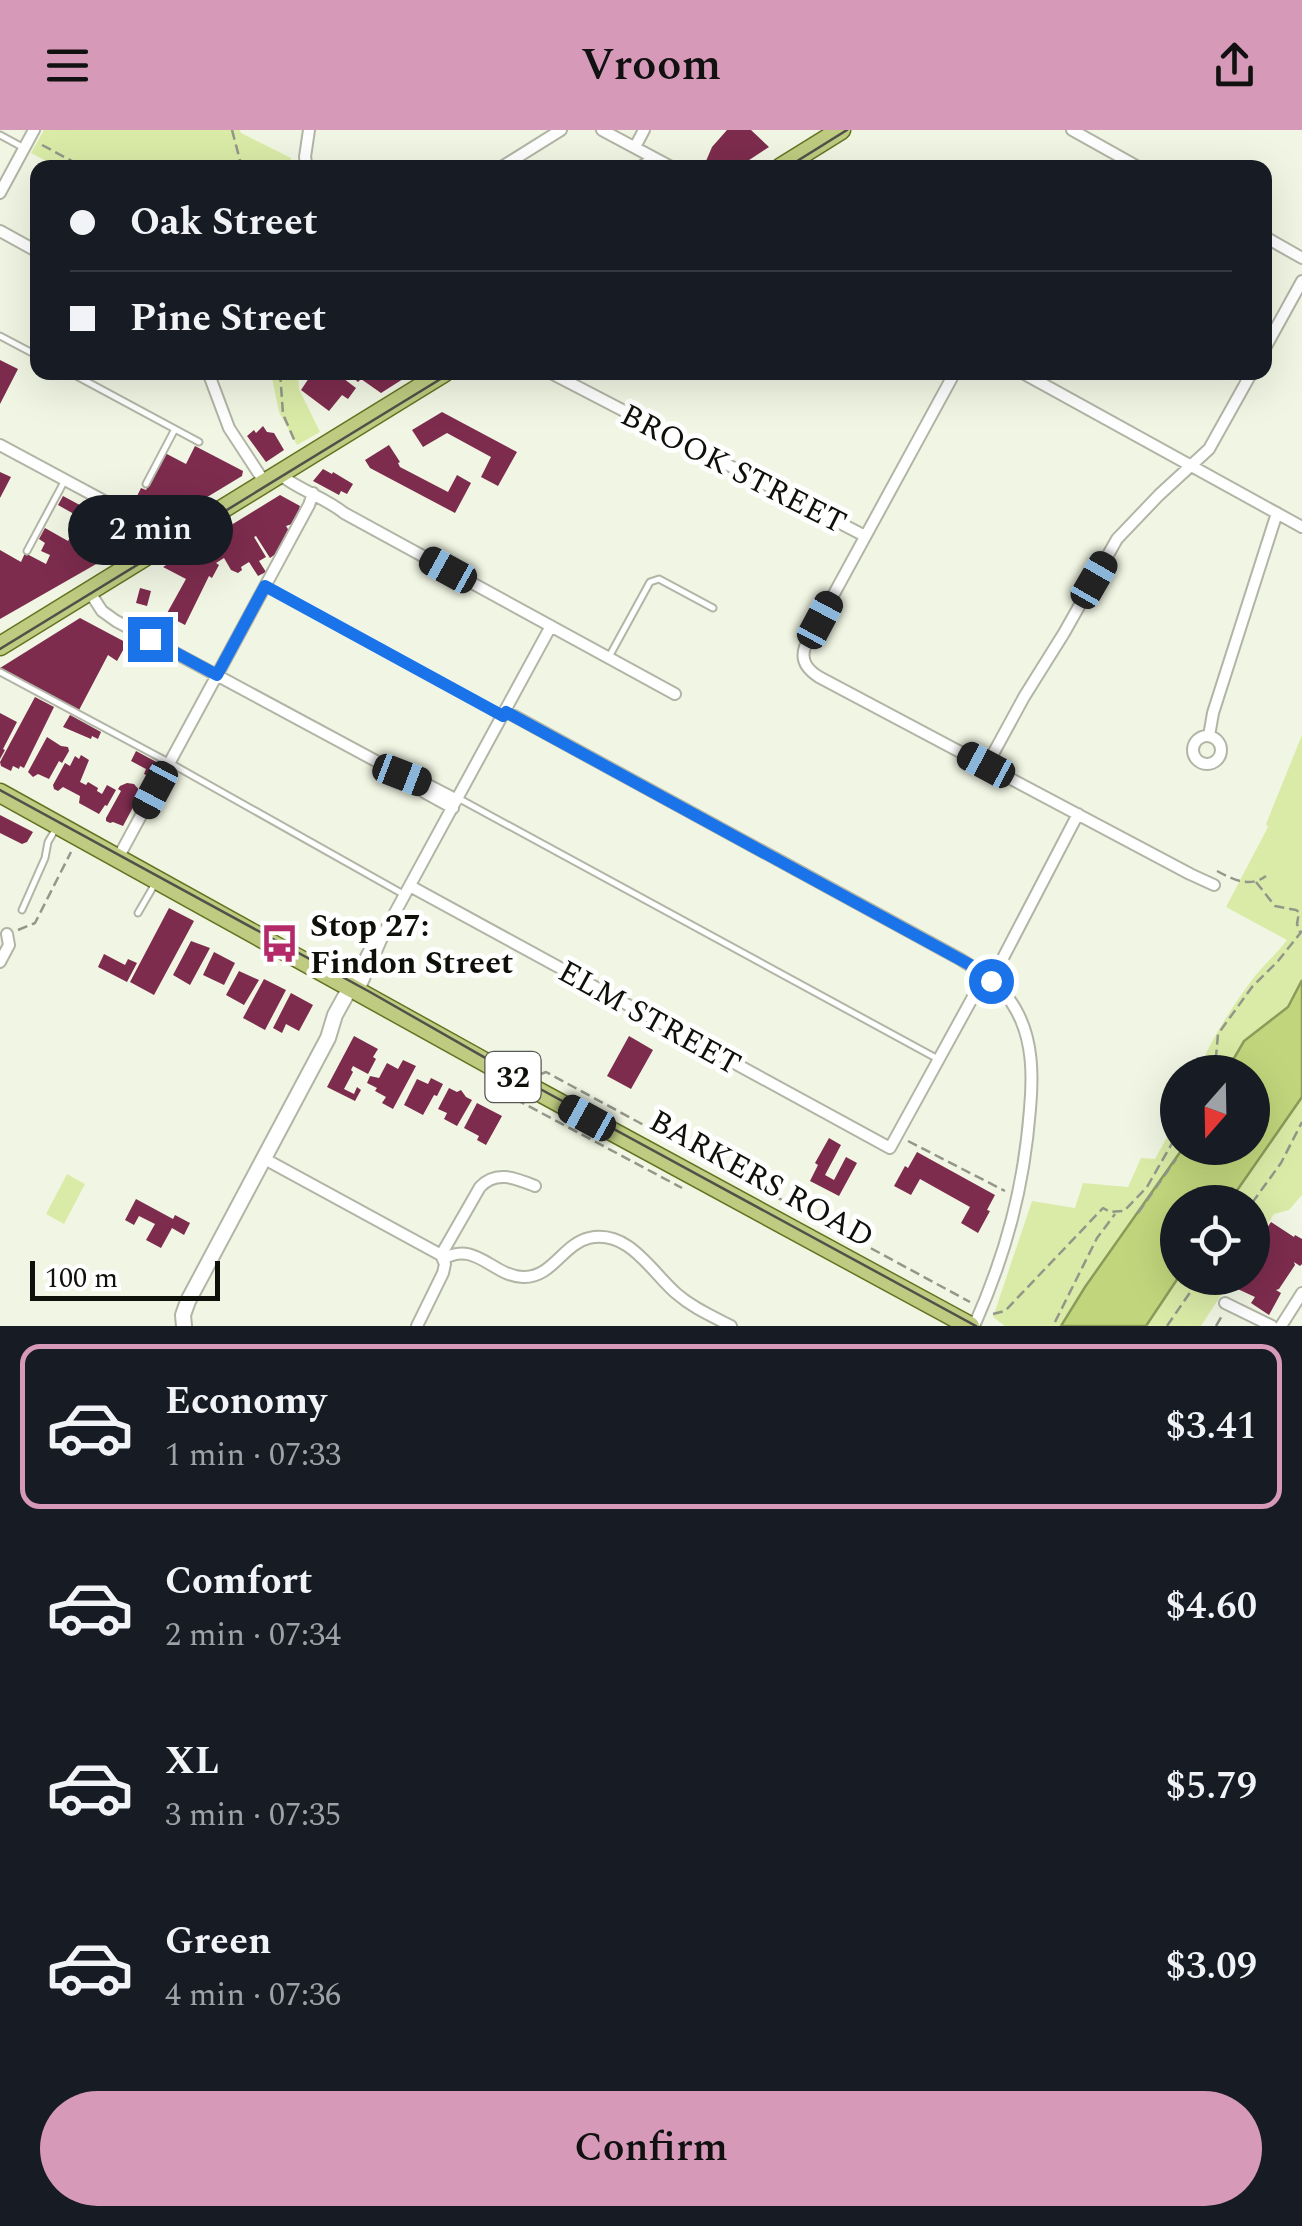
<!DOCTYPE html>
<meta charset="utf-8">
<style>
body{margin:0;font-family:Spectral,serif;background:#242831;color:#f1f3f6;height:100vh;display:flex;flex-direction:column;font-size:38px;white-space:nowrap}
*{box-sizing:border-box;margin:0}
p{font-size:32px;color:#9ea1a6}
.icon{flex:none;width:55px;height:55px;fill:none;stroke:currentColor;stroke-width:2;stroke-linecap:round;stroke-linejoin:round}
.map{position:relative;height:1196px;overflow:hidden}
.details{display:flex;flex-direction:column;background:#171b24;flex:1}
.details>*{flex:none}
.guide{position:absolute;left:30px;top:30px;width:1242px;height:220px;border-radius:20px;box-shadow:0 10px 40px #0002;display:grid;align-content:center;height:220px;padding:0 40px;background:#171b24}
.needle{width:65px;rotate:200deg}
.controls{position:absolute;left:1160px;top:925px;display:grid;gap:20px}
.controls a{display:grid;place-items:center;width:110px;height:110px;border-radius:50%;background:#171b24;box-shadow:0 10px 40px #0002;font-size:50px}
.scale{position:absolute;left:30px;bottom:25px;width:190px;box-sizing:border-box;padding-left:10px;border:5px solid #0e100a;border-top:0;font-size:28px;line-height:35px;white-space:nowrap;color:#0e100a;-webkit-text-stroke:8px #fff;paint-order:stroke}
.end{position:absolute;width:45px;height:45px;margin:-22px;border:12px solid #1a73e8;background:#fff;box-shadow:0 0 0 5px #fff}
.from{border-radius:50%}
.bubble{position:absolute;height:70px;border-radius:35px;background:#171b24;box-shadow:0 10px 40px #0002;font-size:32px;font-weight:600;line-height:70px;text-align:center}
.car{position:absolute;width:30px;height:60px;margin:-30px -15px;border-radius:12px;box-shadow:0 0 8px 2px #0007;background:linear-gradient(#222 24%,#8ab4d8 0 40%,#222 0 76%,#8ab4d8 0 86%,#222 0)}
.guide b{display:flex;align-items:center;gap:35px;height:95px;font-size:38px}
.guide b+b{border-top:2px solid #363941}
.guide i{width:25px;height:25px;background:#f1f3f6}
ul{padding:18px 0 0;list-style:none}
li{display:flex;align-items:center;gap:30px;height:165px;margin:0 20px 15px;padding:0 20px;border:5px solid transparent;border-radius:20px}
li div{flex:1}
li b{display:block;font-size:38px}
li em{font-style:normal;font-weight:600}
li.selected{border-color:#d699b7}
li>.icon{width:90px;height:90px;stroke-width:1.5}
.primary-button{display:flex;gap:20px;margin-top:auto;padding:20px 40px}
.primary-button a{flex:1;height:115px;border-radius:60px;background:#d699b7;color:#111;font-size:40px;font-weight:600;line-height:115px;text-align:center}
header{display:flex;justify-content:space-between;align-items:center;height:130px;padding:0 40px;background:#d699b7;color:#111;font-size:45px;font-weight:600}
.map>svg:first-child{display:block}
.green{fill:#daeba7}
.water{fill:#c1d67c;stroke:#8b9b5a;stroke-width:2.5}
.building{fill:#7d2c4d}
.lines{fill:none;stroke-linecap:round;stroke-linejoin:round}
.service-casing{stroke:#b1b5a5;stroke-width:9}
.minor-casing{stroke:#b1b5a5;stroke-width:14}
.tertiary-casing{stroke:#b1b5a5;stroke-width:18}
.primary-casing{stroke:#647321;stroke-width:21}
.path{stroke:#939689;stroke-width:2.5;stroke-dasharray:10 5;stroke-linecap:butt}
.service{stroke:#fff;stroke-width:5}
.minor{stroke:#fff;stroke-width:10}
.tertiary{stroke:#fff;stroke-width:14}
.primary{stroke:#becb81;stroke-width:18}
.tram{stroke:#4f5248;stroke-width:2.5}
.route{stroke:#1a73e8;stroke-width:12}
.labels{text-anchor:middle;stroke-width:10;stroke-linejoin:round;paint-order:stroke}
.shield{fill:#fff;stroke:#565854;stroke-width:2.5}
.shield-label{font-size:30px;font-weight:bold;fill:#0e100a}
.street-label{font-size:32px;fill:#0e100a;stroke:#fff}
.poi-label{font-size:32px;font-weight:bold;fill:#0e100a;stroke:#fff;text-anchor:start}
</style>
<header><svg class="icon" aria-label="menu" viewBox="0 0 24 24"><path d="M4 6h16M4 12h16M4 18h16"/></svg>Vroom<svg class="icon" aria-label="share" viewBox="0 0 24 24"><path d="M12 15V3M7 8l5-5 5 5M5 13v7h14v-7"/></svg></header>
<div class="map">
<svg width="1302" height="1196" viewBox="0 0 1302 1196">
<rect width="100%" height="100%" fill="#f1f6e4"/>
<!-- green -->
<path class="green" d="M44,0H240L241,3L291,28V37H58L31,23Z
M271,243H298L299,259L320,302L297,315L279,282Z
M1302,605V850L1288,877L1244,911L1226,942H1198C1211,909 1233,875 1255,846C1265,834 1277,823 1287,810L1226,777L1268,697L1266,694Z
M1302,967V1065L1289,1080L1274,1084L1253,1117L1252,1072H1229Z
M1177,989L1178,1018H1183L1085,1157L1061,1196H1005L993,1187L1032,1071L1075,1078L1083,1053L1128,1057L1141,1028L1155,1029Z
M67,1044L85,1054L64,1094L46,1084Z
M1178,1148H1232L1201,1196H1146Z"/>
<!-- water -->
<path class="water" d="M1302,850V967L1229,1072H1178V1148L1146,1196H1061L1085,1157L1183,1018H1252V942H1226L1244,911L1288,877Z"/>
<!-- building -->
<path class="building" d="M727,0H751L769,17L740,36L741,38H703L712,17Z
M0,230L18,239L0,274Z
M313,242H335L356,258L348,269L342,265L329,281L301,260Z
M346,242H414L381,263L361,249L358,252Z
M442,282L517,322L498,356L481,347L491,327L447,303L423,317L412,300Z
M263,296L267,302L274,303L284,320L266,332L247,306L254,300L256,303Z
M389,315L400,332L398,333L400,337L448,362L457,345L471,353L455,383L370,338L365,330Z
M195,316L243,341L242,346L199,372L192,369L185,381L171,389L134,372L141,358L146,360L165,323L186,334Z
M323,339L332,344L333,342L353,354L347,364L341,361L339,365L313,351Z
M0,342L11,347L0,368Z
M280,365L300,376L298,383L292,394L286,396L289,401L277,423L270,428L256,406L254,407L266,427L259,431L266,442L258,446L249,432L241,437L242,440L238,443L231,440L224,428L216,433L219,435L212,448L209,446L185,495L166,485L186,449L163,437Z
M63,366L91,381L86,391L90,393L94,386L103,390L105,387L139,405L140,409L0,489V420L21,432L25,423L46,434L50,425L41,421L45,413L39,409L45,398L68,411L81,388L58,375Z
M140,458L151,461L147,476L136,473Z
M80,488L127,513L117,531L108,525L78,582L0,538Z
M35,567L54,577L24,638L20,636L19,639L13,636L11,641L1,636L0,632Z
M0,583L17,592L3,619L5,620L0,629Z
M70,585L101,602L98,609L92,606L91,609L63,597Z
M47,607L61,616L68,617L69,621L62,633L59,631L49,649L38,644L33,647L28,642Z
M136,621L162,635L154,649L144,644L146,639L131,631Z
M81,625L89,630L80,652L86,655L88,652L98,658L97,661L102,664L107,655L116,660L107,676L105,675L99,684L79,673L80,666L63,657L58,661L54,659L53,655L65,633L70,636L75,626L79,629Z
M127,653L134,654L141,662V668H138L123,696L113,692L110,693L106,691V688L121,661L118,659L120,656Z
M0,685L33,702L27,712L22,714L0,703Z
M169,778L194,791L154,865L130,852Z
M191,811L210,818L190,855L173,845Z
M214,822L235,833L224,855L203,845Z
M104,824L125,835L128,829L137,833L127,852L98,837Z
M239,841L259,850L244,875L226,865Z
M264,849L286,860L265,900L243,888Z
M291,863L313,875L299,901L286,894L282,903L273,898Z
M354,906L378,919L373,927L376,929L368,944L353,936L351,940L353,942L344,959L354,964L357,957L361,960L355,971L327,957Z
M629,906L653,920L631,959L607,946Z
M403,930L416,936L393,979L382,973L386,967L375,961L377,958L367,953L370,946L379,948L387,933L398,939Z
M431,948L443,954L437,966L434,965L423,985L404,975L417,949L428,954Z
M449,958L457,962L461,960L466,967L472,970L457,996L444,989L447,983L438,979Z
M477,973L502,986L486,1015L477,1010L479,1006L464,998Z
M829,1008L841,1015L825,1045L834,1050L846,1027L857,1033L839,1066L810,1051L818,1035L815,1033Z
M917,1022L995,1065L987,1080L990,1081L978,1103L961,1093L970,1077L920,1049L911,1065L894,1056L905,1036L908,1038Z
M136,1069L173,1089L175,1085L190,1093L184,1105L172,1098L161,1118L146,1110L155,1094L139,1086L134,1095L125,1090Z
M1271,1092L1294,1107L1295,1105L1302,1109V1134L1300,1136L1294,1132L1295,1135L1279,1159L1276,1160L1281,1163L1269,1185L1251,1173L1255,1167L1229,1155L1234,1148H1252V1126L1265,1112L1260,1108Z"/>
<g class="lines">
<defs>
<path id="service" d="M0,5L24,18
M634,38L650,28
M0,206L38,226
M69,242L199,312
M146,354L175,299
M27,421L65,350
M265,456L500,585
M610,525L650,452L659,449L713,478
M0,542L170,633L403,764
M458,668L936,928
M22,780L45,728L48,712L55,700
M138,783L156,752"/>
<path id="minor" d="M602,0L673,38
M1072,0L1140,38
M635,17L644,0
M307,38L305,27L309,0
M500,38L561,0
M0,63L34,0
M0,101L38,122
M1265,107L1302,128
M1265,218L1302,151
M208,242L229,298L265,353
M549,242L865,406
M955,242L805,517C800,531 808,540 819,547L1190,744L1214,755
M1021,242L1302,397
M0,315L147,394L166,414
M279,344C299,360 324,367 344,383L675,564
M89,461L102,481L116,491L402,645L428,655L457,670
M505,581L960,829L985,845
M1193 620a14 14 0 1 1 28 0a14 14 0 1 1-28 0Z
M1209,606L1213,583L1277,383
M987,635L1024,567L1064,503L1117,409L1159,365L1209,319L1252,242
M411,652L424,662L453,678
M118,728L309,375L313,363
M410,756L890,1018L985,845
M0,832L9,815L7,804
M987,847L991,851L1078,684
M351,856L368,823L379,810
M359,860L385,801L551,496
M263,1028L441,1125L445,1134L443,1143L417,1196
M441,1125L480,1057C496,1040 515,1048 535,1056
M443,1129C476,1110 492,1146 523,1147C552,1148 563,1114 589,1108C629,1099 652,1143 677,1164C693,1178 712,1186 731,1196
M1225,1173L1272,1196
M974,1196C1006,1124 1024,1057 1030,979C1033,946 1033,910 1016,880C1010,868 1001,860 991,851
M1281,1196L1302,1163"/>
<path id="tertiary" d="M184,1196L183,1185L188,1171L328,908L335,885L351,856"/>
<path id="primary" d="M780,38L841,0
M0,516L445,242
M0,663L521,952L970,1196"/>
</defs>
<!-- service casing -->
<use href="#service" class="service-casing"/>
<!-- minor casing -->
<use href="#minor" class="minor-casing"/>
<!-- tertiary casing -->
<use href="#tertiary" class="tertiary-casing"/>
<!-- primary casing -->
<use href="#primary" class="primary-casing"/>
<!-- path -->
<path class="path" d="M232,0L242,38
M42,15L85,38
M280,242L283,284L296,314
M1217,741C1234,750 1250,758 1266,746
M1256,752L1275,776L1296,780L1299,782L1297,794L1300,802
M18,800L35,793L71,722
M1207,942L1216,927L1218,904L1252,857L1278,831L1302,801
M541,944L546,942L970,1172
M489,955L682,1058
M1172,968L1178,967
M908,1011L1005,1061
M1252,1073L1281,1033L1302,992
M1138,1083L1176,1029
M993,1184L1005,1181L1103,1078L1110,1082L1124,1081L1147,1057L1178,1003
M1055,1192L1097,1108L1115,1084
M1167,1196L1200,1148
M1216,1196L1223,1184"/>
<!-- service -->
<use href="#service" class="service"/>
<!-- minor -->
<use href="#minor" class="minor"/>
<!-- tertiary -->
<use href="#tertiary" class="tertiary"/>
<!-- primary -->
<use href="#primary" class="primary"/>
<!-- tram -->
<path class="tram" d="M786,38L847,0
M0,519L452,242
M0,660L370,862L531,954L976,1196"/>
</g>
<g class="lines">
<!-- route -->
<path class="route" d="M150,509L217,545L265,456L503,586L506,582L974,837L991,851"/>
</g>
<!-- icons -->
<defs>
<symbol id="bus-bare" viewBox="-9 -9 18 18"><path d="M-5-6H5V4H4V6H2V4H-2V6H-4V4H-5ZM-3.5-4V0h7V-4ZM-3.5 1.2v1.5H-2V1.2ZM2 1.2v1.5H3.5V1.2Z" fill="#b42a69" stroke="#fff" stroke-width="2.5" paint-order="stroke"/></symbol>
</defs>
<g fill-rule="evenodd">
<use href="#bus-bare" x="252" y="786" width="55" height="55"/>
</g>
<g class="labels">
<!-- shield labels -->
<rect class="shield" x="485.5" y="922" width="55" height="50" rx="8"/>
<g class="shield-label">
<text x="513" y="957">32</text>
</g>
<!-- street labels -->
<g class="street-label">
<text transform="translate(734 338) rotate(27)" y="11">BROOK STREET</text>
<text transform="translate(650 887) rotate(29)" y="11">ELM STREET</text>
<text transform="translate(762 1048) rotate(29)" y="11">BARKERS ROAD</text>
</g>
<!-- poi labels -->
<g class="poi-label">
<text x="310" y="806">Stop 27:<tspan x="310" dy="37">Findon Street</tspan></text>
</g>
</g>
</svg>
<div class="controls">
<a><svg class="needle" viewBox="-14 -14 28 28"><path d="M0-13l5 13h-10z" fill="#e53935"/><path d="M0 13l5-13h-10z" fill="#9ea1a6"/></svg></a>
<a><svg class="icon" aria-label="locate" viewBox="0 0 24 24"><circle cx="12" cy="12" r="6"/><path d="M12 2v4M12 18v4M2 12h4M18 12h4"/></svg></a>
</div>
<div class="scale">100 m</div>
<i class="end from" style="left:991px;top:851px"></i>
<i class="end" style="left:150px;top:509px"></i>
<div class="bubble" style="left:68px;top:365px;width:165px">2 min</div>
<i class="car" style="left:448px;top:440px;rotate:299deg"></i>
<i class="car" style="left:1094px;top:450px;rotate:30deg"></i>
<i class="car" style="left:820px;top:490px;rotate:28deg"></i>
<i class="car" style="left:986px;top:635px;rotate:298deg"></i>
<i class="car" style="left:402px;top:645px;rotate:111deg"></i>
<i class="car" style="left:155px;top:660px;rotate:208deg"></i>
<i class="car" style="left:587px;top:988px;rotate:299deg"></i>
<div class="guide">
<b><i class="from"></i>Oak Street</b>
<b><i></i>Pine Street</b>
</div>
</div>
<section class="details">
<ul>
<li class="selected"><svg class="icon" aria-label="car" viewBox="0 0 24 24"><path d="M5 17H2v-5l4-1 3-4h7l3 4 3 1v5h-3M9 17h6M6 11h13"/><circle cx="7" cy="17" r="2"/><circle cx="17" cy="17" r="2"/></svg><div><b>Economy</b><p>1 min · 07:33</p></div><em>$3.41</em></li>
<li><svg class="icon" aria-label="car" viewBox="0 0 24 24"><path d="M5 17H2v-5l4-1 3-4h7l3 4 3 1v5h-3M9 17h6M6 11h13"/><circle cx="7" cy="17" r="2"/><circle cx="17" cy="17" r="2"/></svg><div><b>Comfort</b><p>2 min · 07:34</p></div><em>$4.60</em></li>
<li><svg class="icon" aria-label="car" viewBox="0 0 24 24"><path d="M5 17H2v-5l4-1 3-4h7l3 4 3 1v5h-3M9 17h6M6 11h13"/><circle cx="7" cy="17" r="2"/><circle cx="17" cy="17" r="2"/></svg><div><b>XL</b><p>3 min · 07:35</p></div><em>$5.79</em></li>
<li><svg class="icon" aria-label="car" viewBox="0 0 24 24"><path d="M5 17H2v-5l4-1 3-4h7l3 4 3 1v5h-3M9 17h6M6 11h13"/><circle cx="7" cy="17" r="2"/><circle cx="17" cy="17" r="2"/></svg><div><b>Green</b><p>4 min · 07:36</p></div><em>$3.09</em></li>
</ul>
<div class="primary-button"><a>Confirm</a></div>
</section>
